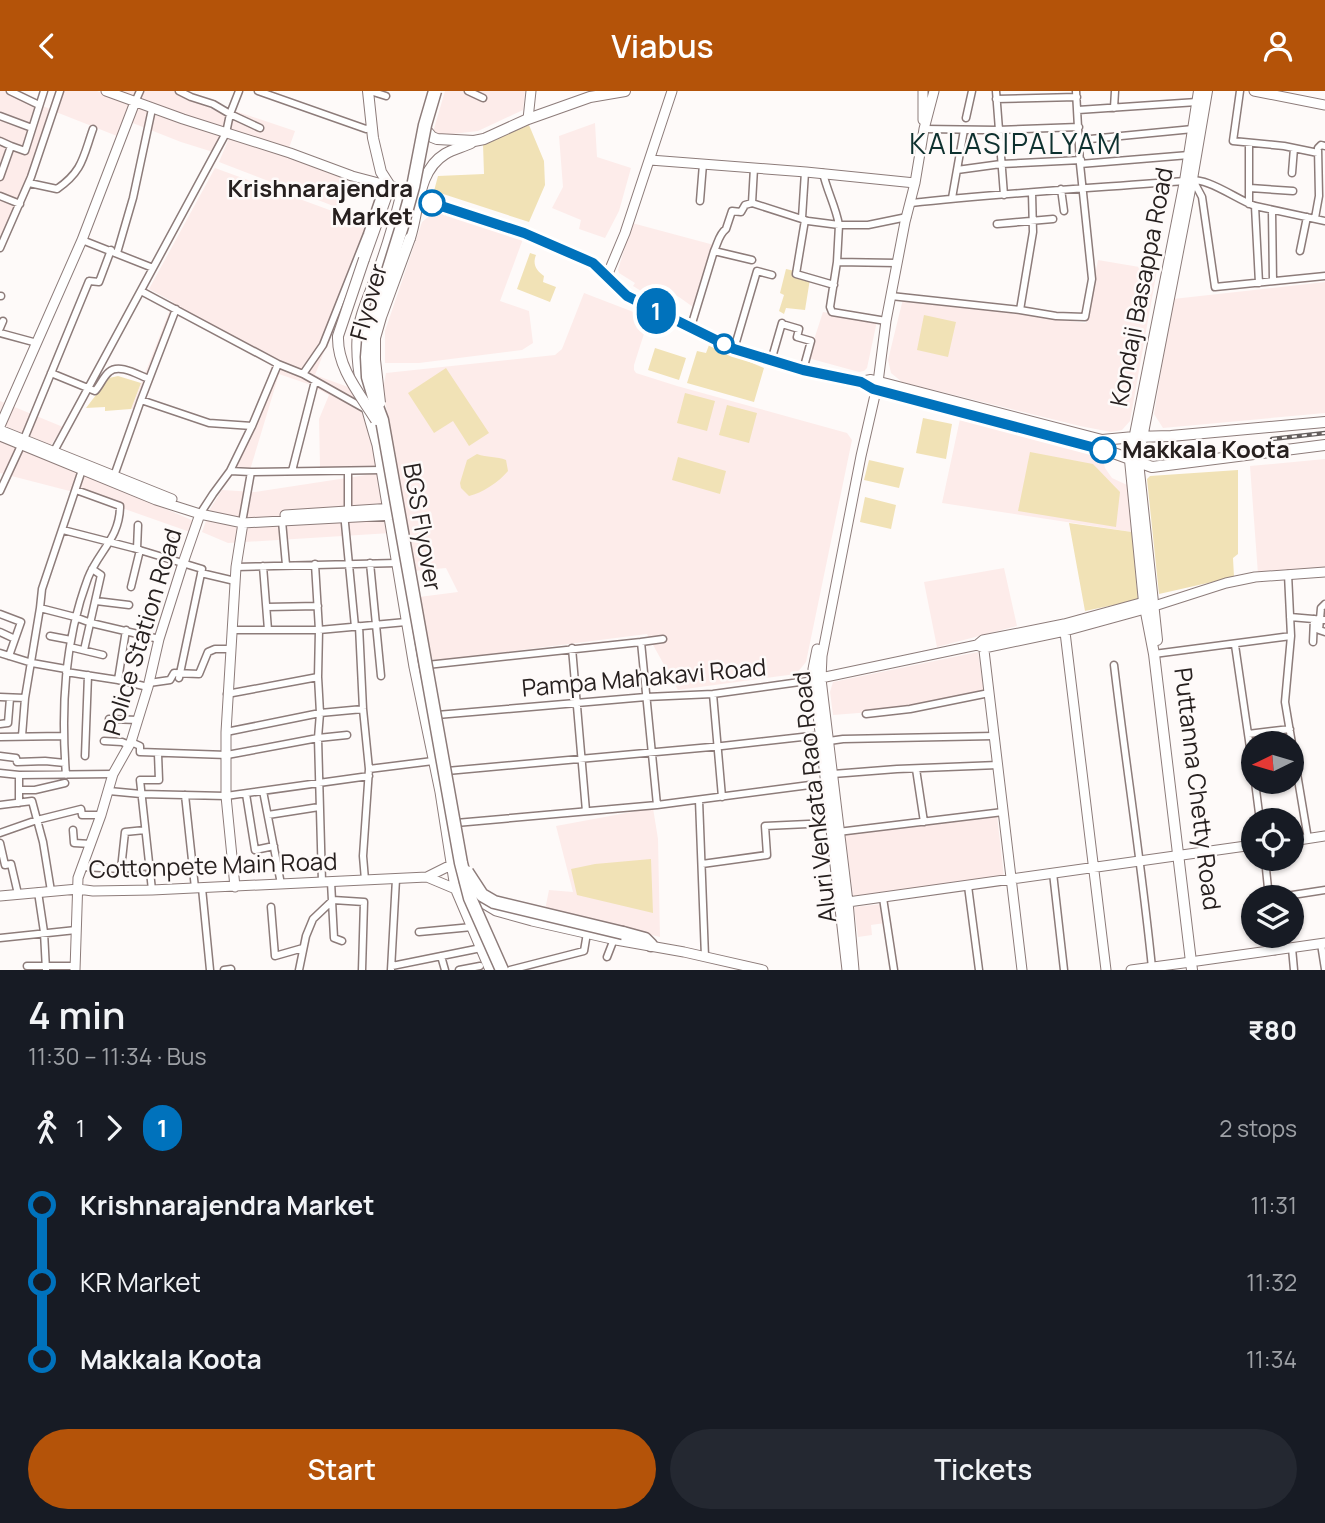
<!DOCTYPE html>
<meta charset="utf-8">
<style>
:root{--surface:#171b24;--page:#242831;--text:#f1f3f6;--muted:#9ea1a6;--accent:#b45309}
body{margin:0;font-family:Manrope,sans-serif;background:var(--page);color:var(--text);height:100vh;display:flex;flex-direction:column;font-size:26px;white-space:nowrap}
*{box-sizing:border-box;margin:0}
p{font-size:23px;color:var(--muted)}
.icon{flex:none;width:38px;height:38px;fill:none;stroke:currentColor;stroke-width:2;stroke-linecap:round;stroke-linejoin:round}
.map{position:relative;height:879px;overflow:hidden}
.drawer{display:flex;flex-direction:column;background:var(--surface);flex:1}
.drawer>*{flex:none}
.badge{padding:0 14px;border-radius:23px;font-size:24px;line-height:46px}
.needle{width:46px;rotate:265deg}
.controls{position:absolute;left:1241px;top:640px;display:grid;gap:14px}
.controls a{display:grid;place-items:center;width:63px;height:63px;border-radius:50%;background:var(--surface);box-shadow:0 2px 5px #0004;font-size:35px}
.map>.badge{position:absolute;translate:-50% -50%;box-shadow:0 0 0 4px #fff}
.legs{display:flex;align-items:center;gap:10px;height:77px;padding:0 28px;font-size:23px}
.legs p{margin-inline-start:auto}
.summary{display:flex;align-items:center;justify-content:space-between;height:119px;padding:0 28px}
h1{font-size:38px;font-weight:600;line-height:52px}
.action{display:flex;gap:14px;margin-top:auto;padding:14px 28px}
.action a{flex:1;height:80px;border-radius:42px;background:var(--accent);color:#fff;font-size:28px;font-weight:600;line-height:80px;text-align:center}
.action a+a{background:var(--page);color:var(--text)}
ul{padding:0 28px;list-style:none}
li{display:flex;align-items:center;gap:24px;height:77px;font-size:26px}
li i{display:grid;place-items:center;width:10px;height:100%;margin:0 9px;background:currentColor}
li i::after{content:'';width:18px;height:18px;margin:-9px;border:5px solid;border-radius:50%;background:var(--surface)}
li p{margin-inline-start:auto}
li:first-child i{background:linear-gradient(#0000 50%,currentColor 0)}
li:last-child i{background:linear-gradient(currentColor 50%,#0000 0)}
header{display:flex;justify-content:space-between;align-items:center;height:91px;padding:0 28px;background:var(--accent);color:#fff;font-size:32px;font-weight:600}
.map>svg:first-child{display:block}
.built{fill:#fdecea}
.green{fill:#f1e2b6}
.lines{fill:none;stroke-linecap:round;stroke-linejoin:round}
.street-casing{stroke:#8d7c7a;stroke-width:9}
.secondary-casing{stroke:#8d7c7a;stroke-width:11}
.primary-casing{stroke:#8d7c7a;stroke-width:12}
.highway-casing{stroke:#8d7c7a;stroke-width:15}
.street{stroke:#fff;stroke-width:6}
.secondary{stroke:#fff;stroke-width:9}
.primary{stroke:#fff;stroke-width:10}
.highway{stroke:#fff;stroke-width:12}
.rail-casing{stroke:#635d5c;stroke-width:4.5}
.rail{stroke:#fefaf9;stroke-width:2;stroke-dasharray:5;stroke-linecap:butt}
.primary-bridge-casing{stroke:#8d7c7a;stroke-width:12;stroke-linecap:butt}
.highway-bridge-casing{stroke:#8d7c7a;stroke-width:15;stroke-linecap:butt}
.primary-bridge{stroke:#fff;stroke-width:10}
.highway-bridge{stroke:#fff;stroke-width:12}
.line-1-casing{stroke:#fff;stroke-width:16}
.line-1{stroke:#0072bc;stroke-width:10}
.stop-1-dot{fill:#fff;stroke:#0072bc;stroke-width:3.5}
.labels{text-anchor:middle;stroke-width:5;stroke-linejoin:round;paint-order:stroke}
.stop-label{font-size:24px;font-weight:bold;fill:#27201f;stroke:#fefaf9;text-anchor:end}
.street-label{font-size:24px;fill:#27201f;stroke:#fefaf9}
.quarter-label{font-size:28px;letter-spacing:2px;fill:#0e312f;stroke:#fefaf9}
</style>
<header><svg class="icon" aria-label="back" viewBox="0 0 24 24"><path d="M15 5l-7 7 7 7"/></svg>Viabus<svg class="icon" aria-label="person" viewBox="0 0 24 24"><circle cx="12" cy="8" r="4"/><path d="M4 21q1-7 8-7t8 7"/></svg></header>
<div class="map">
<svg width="1325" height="879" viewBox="0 0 1325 879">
<rect width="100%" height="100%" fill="#fefaf9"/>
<!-- built -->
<path class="built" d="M0 0H8L52 19 28 90 0 155Z
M63 0H97L156 24 220 44 213 61 181 51 125 29 117 45 56 21Z
M117 0H174L227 25 222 37Z
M445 0H525L523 19 478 40 444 44 433 41Z
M235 20 295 40 289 57 229 39Z
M595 32 597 66 631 77 619 120 605 147 579 138 581 129 552 117 563 96 559 45Z
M229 47 300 68 348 84 336 116 219 71Z
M215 77 373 135 315 284 351 297 362 321 367 326 380 378 320 376 319 328 329 304 311 294 279 283 250 379 229 377 256 321 272 274 178 223 142 319 131 318 173 211 149 198Z
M434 121 523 148 500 210 529 220 533 252 522 259 419 272H385V240L422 131Z
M632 132 714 154 693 216 679 206 652 193 646 203 633 195 635 192 619 182 618 179Z
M1098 169 1157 179 1130 330 1122 339 1111 341 1080 335 902 291 891 282 888 269 903 208 1086 232Z
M1325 191V322L1163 337 1154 323 1173 208Z
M584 202 649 227 634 274V279L636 282 677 295 847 342 852 349 806 571 796 583 678 599 647 543 435 570 429 565 419 506 458 501 446 477 414 480 383 298 386 282 555 264 562 258Z
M823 221 877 230 867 277 864 280 859 281 808 267Z
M0 310 63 336 51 354 0 333Z
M960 328 1102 363 1105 377 1112 387 1127 394 1132 441 942 412Z
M0 347 194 430 190 441 85 404 0 382Z
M1325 368V478L1258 483 1250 375Z
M379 382 391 442 228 452 202 441 210 418 222 399 255 401Z
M1004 477 1017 535 937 556 924 491Z
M978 561 984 601 910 618 833 624 830 601 833 591Z
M653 717 658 748 660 846 545 819 549 799 573 801 556 735Z
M997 724 1004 786 853 805 845 743Z
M882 813 885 832 871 834 872 844 858 846 854 816Z"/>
<!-- green -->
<path class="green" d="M529 34 544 70 545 94 529 131 434 100 438 85 484 83 483 53Z
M530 162 536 164C532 174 537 180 544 185L543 191 556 196 550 211 517 198Z
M786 178 795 180 810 188 805 219 786 217 784 223 779 220 784 204 780 202Z
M924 224 956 231 948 266 917 259Z
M709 254 764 277 754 311 687 292 697 260 706 262Z
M655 257 686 267 679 289 648 279Z
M446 277 489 342 469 355 453 330 434 342 408 302Z
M118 285 141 292 131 318 105 320V316L86 317 109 287Z
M685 302 715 310 707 340 677 332Z
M727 314 757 322 749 352 719 344Z
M923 327 952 333 946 368 916 362Z
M1030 361 1093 373 1120 401 1116 436 1018 420Z
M477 363C487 367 497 365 506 369L508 380C499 391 482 402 469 405L461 397 460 392 467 369Z
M678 366 726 380 720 403 672 389Z
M869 369 904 377 899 397 864 389Z
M1238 379V463L1233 467 1234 486 1159 503 1147 388 1150 385Z
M865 406 896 414 891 438 860 431Z
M1069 432 1132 441 1138 509 1085 520Z
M651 768 653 822 577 804 571 778 595 773Z"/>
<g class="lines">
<!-- street casing -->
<g class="street-casing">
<path id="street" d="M10 0 39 14
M179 0 191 6 213 13 230 23 260 37
M258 0 366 38 370 37
M370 0 386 5
M468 0 483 7
M996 0 1004 104
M1240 0 1233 50 1284 55 1318 62
M996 8 1077 6
M135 11 140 0
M1114 17 1115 0
M1078 19 1197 11
M0 25 32 37
M966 27 972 0
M924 38 998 39 1079 36
M1080 49 1193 38
M0 50 11 55
M1080 73 1189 64
M754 77 752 112 808 130 839 134C836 116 827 100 823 82
M957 79 1001 73 1081 69
M1292 82 1294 57
M0 86 11 55 25 60 44 0
M1193 89 1202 106 1215 196 1325 185
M29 92 57 98C83 80 83 66 93 38
M1250 97 1293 100
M1061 98 1064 120
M0 105 20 113
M952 107 964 39
M700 110 703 73
M911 112C1002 102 1093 97 1185 90 1206 84 1235 108 1255 115L1325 130
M1249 113V52
M1255 115 1259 192
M1272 120 1273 190
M802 127 805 81
M1315 127 1319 105 1318 57 1321 54 1325 55
M805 129 796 183 834 194
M997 133 1053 128
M82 149 153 177
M0 157 31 86 60 0
M714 160 752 169
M1300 160 1307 126
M117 162 133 107 152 18
M837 171 897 172
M141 200 278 273 303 283 367 319
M0 205H1
M891 205 1020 219 1056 225 1085 226 1092 188 1080 73 1076 0
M1020 219 1033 141 1032 102
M886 230 832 221 830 216 837 171 839 134H868L907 126
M782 233 799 238 797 246 811 250 803 279
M0 237 3 230
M689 237 693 229 714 160C718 152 719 143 726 138L732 120 741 121 745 114 752 112
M0 242 37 252
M734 258 757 180 772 184
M771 270 782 232
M278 273 252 335 230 380 251 381 382 379
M51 282 95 300C100 295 103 286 109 281 119 272 138 284 149 288
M303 283 323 254 367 143 384 93
M141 309 176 218
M53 362 226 42 230 23 239 0
M292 380 315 290
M348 380V419
M114 385 141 309 209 332 252 335
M0 400 24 348 89 190 99 191 111 159
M344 422 355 536
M200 423 213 403 230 380
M243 426 251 381
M282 430 286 474
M63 439 133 457 202 478 179 587
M137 458 138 434
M166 467 172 451
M370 472 381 585
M315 473 319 539 318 586 320 622 318 647 322 791
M263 475 268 539
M236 476 397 472
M201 482 235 490
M1288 483 1291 545 1285 611 1308 748
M131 496 140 459
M96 510 129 514
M1325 513 1321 517 1319 539 1325 541
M267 516 318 515
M40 517 75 526 91 532 159 548
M0 523 21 531 9 565
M1290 526 1325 529
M359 535 363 618 369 678 363 765 365 789
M232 539H319L406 531
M0 541 15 548
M50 545 71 549
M641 551 663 548
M1313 551 1314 528
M1235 554 1253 677
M70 556 103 564
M572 557 586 720
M84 559 101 484 92 478
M0 562 32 572 66 578
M1154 563 1291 545
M427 574 641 551 657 714
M1114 574C1126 675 1142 776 1152 877
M66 581 118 589 148 596
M118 589 126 539
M149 592 170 589 174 582 199 583 208 561 215 558H230
M227 603 318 586
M713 603 722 706
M0 606 25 607
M866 623 910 618 989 602
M437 624 646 606 713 603 814 589
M109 628 138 629
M0 633 8 632 10 607
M226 641 320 622 363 618
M1248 643 1290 638
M22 645 25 607 40 517 42 498 82 379
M0 646 63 645
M104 650 122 651 129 654
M829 650 843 648 994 645
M131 651 140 655V661L227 664 318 647 347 644
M0 665 16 667 17 671 45 670 65 672
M85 665 88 584
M369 678 433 670
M916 678 924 731
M447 680 722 655 820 644
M0 682 19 684 113 683
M833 683 897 678 998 674
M19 684V712
M66 684C61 618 64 551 88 487 98 461 120 447 120 415L76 399
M1255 691 1260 730
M19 699H35L65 692
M109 700 141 703 226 705 369 685
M263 700 281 793
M246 703 255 759 274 755
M185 704 195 797
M699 709 705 866
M0 714 32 710 43 751 51 800
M268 724 319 716
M456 732 657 714 825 692
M73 739 74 752 91 753
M838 741 1003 721
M0 742 37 729 81 718 82 724H101
M0 752 5 774 11 773 18 803
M1265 768 1269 807
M702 773 767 764 765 735 830 732
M82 776 121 778 150 775
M121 778 125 741 145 739
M1053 782 1064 879
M331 791 334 847 342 850
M968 795 979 879
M202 797 210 879
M152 799 140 689H159L158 663
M38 801 44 841 46 879
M883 807 894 879
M1273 807 1325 799
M271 816 275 865 303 857
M419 841 472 836
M1274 845 1275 860
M0 847 76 839
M1321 853 1325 878
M1292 857 1294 879
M441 865 445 879
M607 866 614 848
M27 875H75
M392 875 481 857
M224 879 231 878
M299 879 306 845 313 828 333 809 364 811 362 879
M391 879 396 788
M459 879 480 875
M510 879 584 860 587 842"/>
</g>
<!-- secondary casing -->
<g class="secondary-casing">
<path id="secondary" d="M106 0 183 28 290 62 352 85 390 95
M923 0V29
M1254 0 1325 14
M528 28 531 0
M650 69 806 81 915 92
M402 99C395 127 387 155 377 182 369 204 358 225 357 248 355 284 367 320 377 354L414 576 440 701 455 797 490 879
M607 185 625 142 672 0
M0 335 82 149 135 11
M0 339 172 408
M0 345 156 409 200 423 243 432 394 424
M285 424 393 417
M1064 533 1106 879
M983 551 1022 879
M977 554 984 557 1065 540 1145 518 1226 492 1255 486 1325 481
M817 558 813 578 814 589 847 879
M816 588 977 554 983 549 1064 533 1144 511
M1292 750 1325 745
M427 786 451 774
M235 796 226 705V641L236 476 243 432
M0 805 78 798 93 800 152 799 427 786 458 799
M471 805 496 820 532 830 616 849 684 861 763 879
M848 811 1253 754
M1197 870 1325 852
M75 879 78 787 101 724 113 683 131 651 148 596 159 548 183 472 200 423
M854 879 848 811 821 588 822 565 861 365 878 291 886 230 905 131 915 92 924 38 934 0
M1131 879 1191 871"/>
</g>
<!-- primary casing -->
<g class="primary-casing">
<path id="primary" d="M368 0 373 47 381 81 390 95 419 106 436 115 524 142 593 172 627 205 734 258 803 279 861 291 872 298 1108 360 1152 376 1325 354
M427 40 432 46 437 48 474 50 484 48 528 28 590 6 625 0
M410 147C419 120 417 80 445 63 453 58 463 56 471 52
M364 168 390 95
M861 291 871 289 887 293 1102 349 1134 346 1171 345 1325 331
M1157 549 1138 371 1142 347 1192 88 1207 0
M1192 879 1154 563 1144 511 1130 369 1185 90 1199 0"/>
</g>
<!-- highway casing -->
<g class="highway-casing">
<path id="highway" d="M623 842 645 848 651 854"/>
</g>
<!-- street -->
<use href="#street" class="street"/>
<!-- secondary -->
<use href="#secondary" class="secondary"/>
<!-- primary -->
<use href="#primary" class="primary"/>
<!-- highway -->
<use href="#highway" class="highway"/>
<!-- rail casing -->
<g class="rail-casing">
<path id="rail" d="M1272 348 1325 342"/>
</g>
<!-- rail -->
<use href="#rail" class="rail"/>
<!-- primary-bridge casing -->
<g class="primary-bridge-casing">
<path id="primary-bridge" d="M364 168 338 245C337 277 360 303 376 329
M380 312 375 269V247L381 226 410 147"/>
</g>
<!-- highway-bridge casing -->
<g class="highway-bridge-casing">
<path id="highway-bridge" d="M435 0 425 34 413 96 403 132 369 241 367 266 368 286 376 313 382 329 461 772 470 807 502 879
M467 781 482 804 494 811 623 842"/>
</g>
<!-- primary-bridge -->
<use href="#primary-bridge" class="primary-bridge"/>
<!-- highway-bridge -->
<use href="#highway-bridge" class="highway-bridge"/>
</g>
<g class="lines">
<!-- line-1 casing -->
<g class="line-1-casing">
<path id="line-1" d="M432 112 524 142 593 172 627 205 734 258 803 279 861 291 873 298 1103 359"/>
</g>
<!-- line-1 -->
<use href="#line-1" class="line-1"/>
</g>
<!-- markers -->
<g class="stop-1-dot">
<circle cx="432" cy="112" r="12"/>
<circle cx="724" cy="253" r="9"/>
<circle cx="1103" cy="359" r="12"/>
</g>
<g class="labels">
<!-- stop labels -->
<g class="stop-label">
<text x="413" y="106">Krishnarajendra<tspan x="413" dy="28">Market</tspan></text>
<text x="1122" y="367" text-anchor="start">Makkala Koota</text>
</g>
<!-- street labels -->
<g class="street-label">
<text transform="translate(1142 196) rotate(-79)" y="8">Kondaji Basappa Road</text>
<text transform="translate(369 211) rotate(-74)" y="8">Flyover</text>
<text transform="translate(422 436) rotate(80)" y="8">BGS Flyover</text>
<text transform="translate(143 541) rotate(-73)" y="8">Police Station Road</text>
<text transform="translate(644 587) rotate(-5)" y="8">Pampa Mahakavi Road</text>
<text transform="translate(1197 698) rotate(83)" y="8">Puttanna Chetty Road</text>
<text transform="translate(815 706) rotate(-96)" y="8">Aluri Venkata Rao Road</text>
<text transform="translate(213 775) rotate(-2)" y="8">Cottonpete Main Road</text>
</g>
<!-- quarter labels -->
<g class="quarter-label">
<text x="1016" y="63">KALASIPALYAM</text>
</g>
</g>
</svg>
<div class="controls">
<a><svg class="needle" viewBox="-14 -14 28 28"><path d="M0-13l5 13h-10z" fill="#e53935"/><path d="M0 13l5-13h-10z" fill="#9ea1a6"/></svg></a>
<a><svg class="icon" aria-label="locate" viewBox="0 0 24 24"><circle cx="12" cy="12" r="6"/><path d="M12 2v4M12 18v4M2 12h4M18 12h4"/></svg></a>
<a><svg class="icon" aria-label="layers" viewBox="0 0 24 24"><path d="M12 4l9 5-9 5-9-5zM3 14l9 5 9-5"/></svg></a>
</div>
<b class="badge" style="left:656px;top:220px;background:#0072bc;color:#fff">1</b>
</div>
<section class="drawer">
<div class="summary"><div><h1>4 min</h1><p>11:30 – 11:34 · Bus</p></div><b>₹80</b></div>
<div class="legs"><svg class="icon" aria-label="walk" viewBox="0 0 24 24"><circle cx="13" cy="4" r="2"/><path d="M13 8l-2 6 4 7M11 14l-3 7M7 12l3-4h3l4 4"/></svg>1<svg class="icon" aria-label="forward" viewBox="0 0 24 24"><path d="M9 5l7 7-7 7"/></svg><b class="badge" style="background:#0072bc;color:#fff">1</b><p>2 stops</p></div>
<ul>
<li><i style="color:#0072bc"></i><b>Krishnarajendra Market</b><p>11:31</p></li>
<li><i style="color:#0072bc"></i><span>KR Market</span><p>11:32</p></li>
<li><i style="color:#0072bc"></i><b>Makkala Koota</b><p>11:34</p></li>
</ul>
<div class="action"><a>Start</a><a>Tickets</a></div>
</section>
